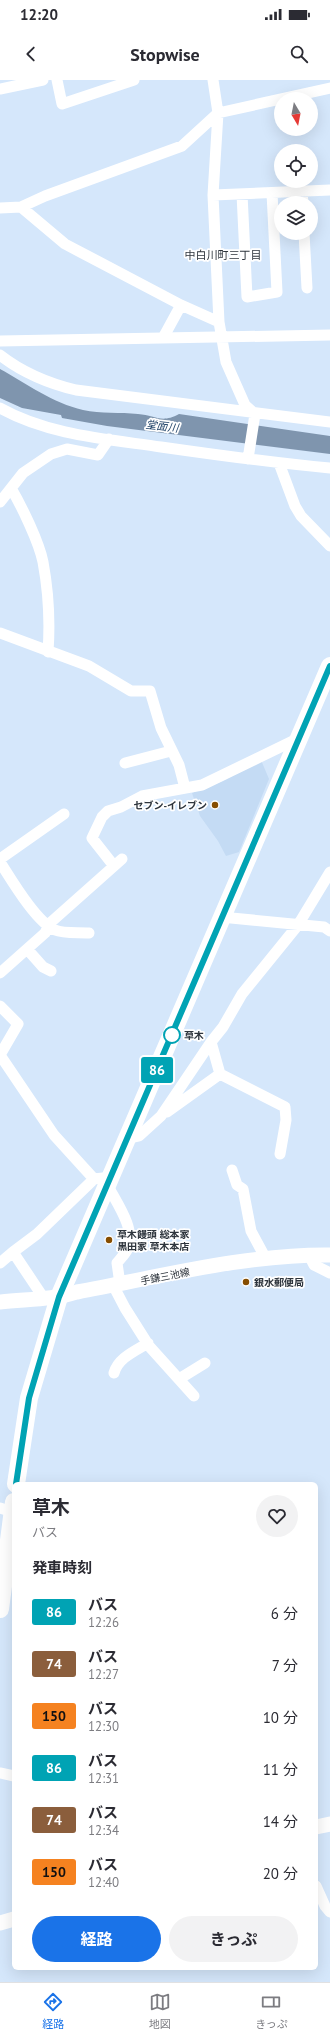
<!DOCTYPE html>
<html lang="ja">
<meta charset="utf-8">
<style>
:root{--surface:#fff;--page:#f2f2f3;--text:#2b2b33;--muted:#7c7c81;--line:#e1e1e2;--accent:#1a73e8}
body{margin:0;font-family:"PT Sans","Noto Sans JP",sans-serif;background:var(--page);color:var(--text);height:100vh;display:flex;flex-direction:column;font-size:15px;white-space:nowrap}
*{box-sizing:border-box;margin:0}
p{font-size:13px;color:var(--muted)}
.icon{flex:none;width:22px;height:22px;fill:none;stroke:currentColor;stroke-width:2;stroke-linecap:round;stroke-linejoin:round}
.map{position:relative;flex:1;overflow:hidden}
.details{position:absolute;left:12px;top:1402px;width:306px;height:488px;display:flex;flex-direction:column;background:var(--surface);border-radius:6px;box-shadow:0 4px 16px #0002}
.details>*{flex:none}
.badge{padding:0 8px;border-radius:3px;font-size:14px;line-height:26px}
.needle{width:26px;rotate:170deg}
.controls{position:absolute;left:274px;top:12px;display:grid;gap:8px}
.controls a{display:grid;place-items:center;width:44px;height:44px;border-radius:50%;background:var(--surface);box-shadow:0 4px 16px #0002;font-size:20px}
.map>.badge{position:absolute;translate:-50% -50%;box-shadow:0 0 0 2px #fff}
h2{padding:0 20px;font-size:15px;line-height:36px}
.round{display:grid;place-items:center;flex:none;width:42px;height:42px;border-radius:21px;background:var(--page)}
.headline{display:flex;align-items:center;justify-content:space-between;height:68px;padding:0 20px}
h1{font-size:19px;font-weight:700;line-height:30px}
.button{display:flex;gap:8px;margin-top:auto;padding:8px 20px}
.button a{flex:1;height:46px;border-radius:24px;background:var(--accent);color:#fff;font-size:16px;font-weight:700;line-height:46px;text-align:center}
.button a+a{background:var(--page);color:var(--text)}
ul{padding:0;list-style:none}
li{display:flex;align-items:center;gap:12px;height:52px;padding:0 20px}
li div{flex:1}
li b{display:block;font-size:15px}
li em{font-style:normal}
li .badge{min-width:44px;font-weight:700;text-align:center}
.status{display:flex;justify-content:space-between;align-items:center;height:28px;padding:0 20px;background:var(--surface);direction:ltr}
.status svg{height:11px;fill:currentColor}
header{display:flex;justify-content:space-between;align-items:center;height:52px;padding:0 20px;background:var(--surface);font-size:18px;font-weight:700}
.tabs{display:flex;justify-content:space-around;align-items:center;height:56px;border-top:1px solid var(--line);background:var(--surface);font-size:11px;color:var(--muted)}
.tabs a{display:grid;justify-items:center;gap:2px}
.tabs .current{color:var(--accent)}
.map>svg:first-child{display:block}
.built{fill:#c4dbf4}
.water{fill:#7f95ae}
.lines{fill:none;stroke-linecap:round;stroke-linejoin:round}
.minor{stroke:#fff;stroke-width:11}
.secondary{stroke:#fff;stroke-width:15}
.trunk{stroke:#fff;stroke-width:18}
.line-casing{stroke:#fff;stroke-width:9}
.line{stroke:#00a3b4;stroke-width:6}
.poi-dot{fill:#864d00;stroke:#fff;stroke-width:1.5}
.stop-dot{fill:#fff;stroke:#00a3b4;stroke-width:2}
.labels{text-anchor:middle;stroke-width:3.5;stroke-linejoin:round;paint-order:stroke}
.poi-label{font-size:10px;font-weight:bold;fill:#2e353d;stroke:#fff;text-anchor:start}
.stop-label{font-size:10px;font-weight:bold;fill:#2e353d;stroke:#fff;text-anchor:start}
.street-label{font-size:10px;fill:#2e353d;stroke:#fff}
.neighbourhood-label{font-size:11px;fill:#2e353d;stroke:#fff}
.water-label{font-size:11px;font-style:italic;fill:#24466b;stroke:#fff}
</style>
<div class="status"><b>12:20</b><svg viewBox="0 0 49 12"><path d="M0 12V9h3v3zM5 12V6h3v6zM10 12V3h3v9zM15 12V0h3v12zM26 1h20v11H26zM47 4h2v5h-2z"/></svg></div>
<header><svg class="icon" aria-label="back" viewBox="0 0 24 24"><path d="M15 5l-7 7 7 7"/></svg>Stopwise<svg class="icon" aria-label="search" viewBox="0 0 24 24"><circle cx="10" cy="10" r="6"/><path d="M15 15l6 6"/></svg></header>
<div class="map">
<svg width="330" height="1902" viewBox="0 0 330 1902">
<rect width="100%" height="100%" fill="#d5e7fb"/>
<!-- built -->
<path class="built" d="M261 680 269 699 239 772 226 776 218 761 200 736 192 713 223 701Z"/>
<!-- water -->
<path class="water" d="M0 289C27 304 53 323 83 330 101 334 120 332 138 334 155 335 161 344 179 334L330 356V374L107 346 62 338 61 335 22 328 0 318Z"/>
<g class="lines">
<!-- minor -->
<path class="minor" d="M57 0 62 24 134 0
M213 0 218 33 213 115 219 242 226 282 245 325 255 334
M0 9 43 0
M302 112 303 123
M242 114 247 217 277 212 272 113
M213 115 330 110
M21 127 65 164 181 225 219 242
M0 128 21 127 45 116 182 66 218 33 330 8
M304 153 307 208
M163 258 181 225
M0 261 330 255
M0 275C23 293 47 303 76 310L330 342
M0 328C48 355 107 359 161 367 217 375 274 383 330 388
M248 379 255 334
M279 383 295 426 301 436 330 466
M11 408C22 427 39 462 43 482 48 509 50 544 48 572
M0 422 23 393 51 374 67 369 98 375 109 359
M0 553 89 586 131 611H150L161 648 179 685 185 708
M125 683 171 671
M0 779 64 734
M0 782C11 799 36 842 55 850 64 854 79 852 89 853
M114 786 92 758 102 737 108 731 121 727 142 716 202 705 299 658
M221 837 324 847 330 851
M27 869 43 887 51 891
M0 893 45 853 50 843 122 779
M0 926 18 944 0 975
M211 962 220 994 285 1027 286 1040 280 1074
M0 975 54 1055 94 1099
M167 1032 220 994
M126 1059 139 1056 161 1036 211 962 223 947 242 914 298 845 330 792
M232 1090 237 1105 243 1109 251 1151 265 1177
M108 1106C116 1122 136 1149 128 1168 126 1173 121 1178 117 1183L120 1204
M309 1175 314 1185 330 1193
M0 1183 13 1172
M113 1205 125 1228 149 1266 194 1316
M43 1217 13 1172 37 1154 94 1099 112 1097
M114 1293C118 1278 135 1271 148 1263
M179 1299 205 1283
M0 1428 13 1432
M0 1693 14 1696
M316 1806 325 1826 330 1832"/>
<!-- secondary -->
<path class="secondary" d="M0 1222C26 1219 53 1220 77 1212 159 1197 246 1174 330 1175
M316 1747 330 1744
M0 1843 14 1839"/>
<!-- trunk -->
<path class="trunk" d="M16 1404 29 1318 59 1217 330 586
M0 1529 14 1422"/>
</g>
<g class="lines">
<!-- line casing -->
<g class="line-casing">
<path id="line" d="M16 1404 29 1318 59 1217 330 586"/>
</g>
<!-- line -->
<use href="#line" class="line"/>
</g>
<!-- markers -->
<g class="poi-dot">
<circle cx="215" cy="725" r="4"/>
<circle cx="109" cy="1160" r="4"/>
<circle cx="246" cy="1202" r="4"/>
</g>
<circle class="stop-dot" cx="172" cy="955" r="8"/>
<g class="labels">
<!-- poi labels -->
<g class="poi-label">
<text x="207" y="729" text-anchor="end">セブン-イレブン</text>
<text x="117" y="1158">草木饅頭 総本家<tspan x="117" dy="12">黒田家 草木本店</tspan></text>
<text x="254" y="1206">銀水郵便局</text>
</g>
<!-- stop labels -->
<g class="stop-label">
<text x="184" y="959">草木</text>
</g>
<!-- street labels -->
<g class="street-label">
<text transform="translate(165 1196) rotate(-11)" y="4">手鎌三池線</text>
</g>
<!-- neighbourhood labels -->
<g class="neighbourhood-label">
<text x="223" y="179">中白川町三丁目</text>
</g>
<!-- water labels -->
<g class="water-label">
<text transform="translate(162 346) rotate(7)" y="4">堂面川</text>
</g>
</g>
</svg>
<div class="controls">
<a><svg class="needle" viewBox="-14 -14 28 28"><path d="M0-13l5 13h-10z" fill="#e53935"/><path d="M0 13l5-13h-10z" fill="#7c7c81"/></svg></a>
<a><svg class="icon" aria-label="locate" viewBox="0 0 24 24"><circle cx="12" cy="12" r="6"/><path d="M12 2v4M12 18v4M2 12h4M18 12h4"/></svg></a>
<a><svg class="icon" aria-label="layers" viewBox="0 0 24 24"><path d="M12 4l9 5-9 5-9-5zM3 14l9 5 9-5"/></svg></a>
</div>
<b class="badge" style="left:157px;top:990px;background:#00a3b4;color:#fff">86</b>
<section class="details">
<div class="headline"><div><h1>草木</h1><p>バス</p></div><a class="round"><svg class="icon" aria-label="heart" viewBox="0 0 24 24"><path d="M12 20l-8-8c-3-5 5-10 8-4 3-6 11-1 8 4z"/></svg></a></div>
<h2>発車時刻</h2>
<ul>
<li><span class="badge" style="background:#00a3b4;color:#fff">86</span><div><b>バス</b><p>12:26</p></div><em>6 分</em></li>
<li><span class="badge" style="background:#8b5e3c;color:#fff">74</span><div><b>バス</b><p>12:27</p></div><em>7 分</em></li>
<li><span class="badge" style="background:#f58220;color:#111">150</span><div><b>バス</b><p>12:30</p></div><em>10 分</em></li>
<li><span class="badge" style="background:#00a3b4;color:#fff">86</span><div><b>バス</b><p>12:31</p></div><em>11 分</em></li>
<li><span class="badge" style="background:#8b5e3c;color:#fff">74</span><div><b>バス</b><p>12:34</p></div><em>14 分</em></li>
<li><span class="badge" style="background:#f58220;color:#111">150</span><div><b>バス</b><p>12:40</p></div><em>20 分</em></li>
</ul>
<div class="button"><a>経路</a><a>きっぷ</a></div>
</section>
</div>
<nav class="tabs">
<a class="current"><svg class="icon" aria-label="directions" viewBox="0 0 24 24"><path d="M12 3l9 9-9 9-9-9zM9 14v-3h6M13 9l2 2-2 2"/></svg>経路</a>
<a><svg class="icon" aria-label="map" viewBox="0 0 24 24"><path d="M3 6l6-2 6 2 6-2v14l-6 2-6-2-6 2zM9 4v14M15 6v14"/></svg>地図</a>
<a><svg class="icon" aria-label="tickets" viewBox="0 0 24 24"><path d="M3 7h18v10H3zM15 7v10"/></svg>きっぷ</a>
</nav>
